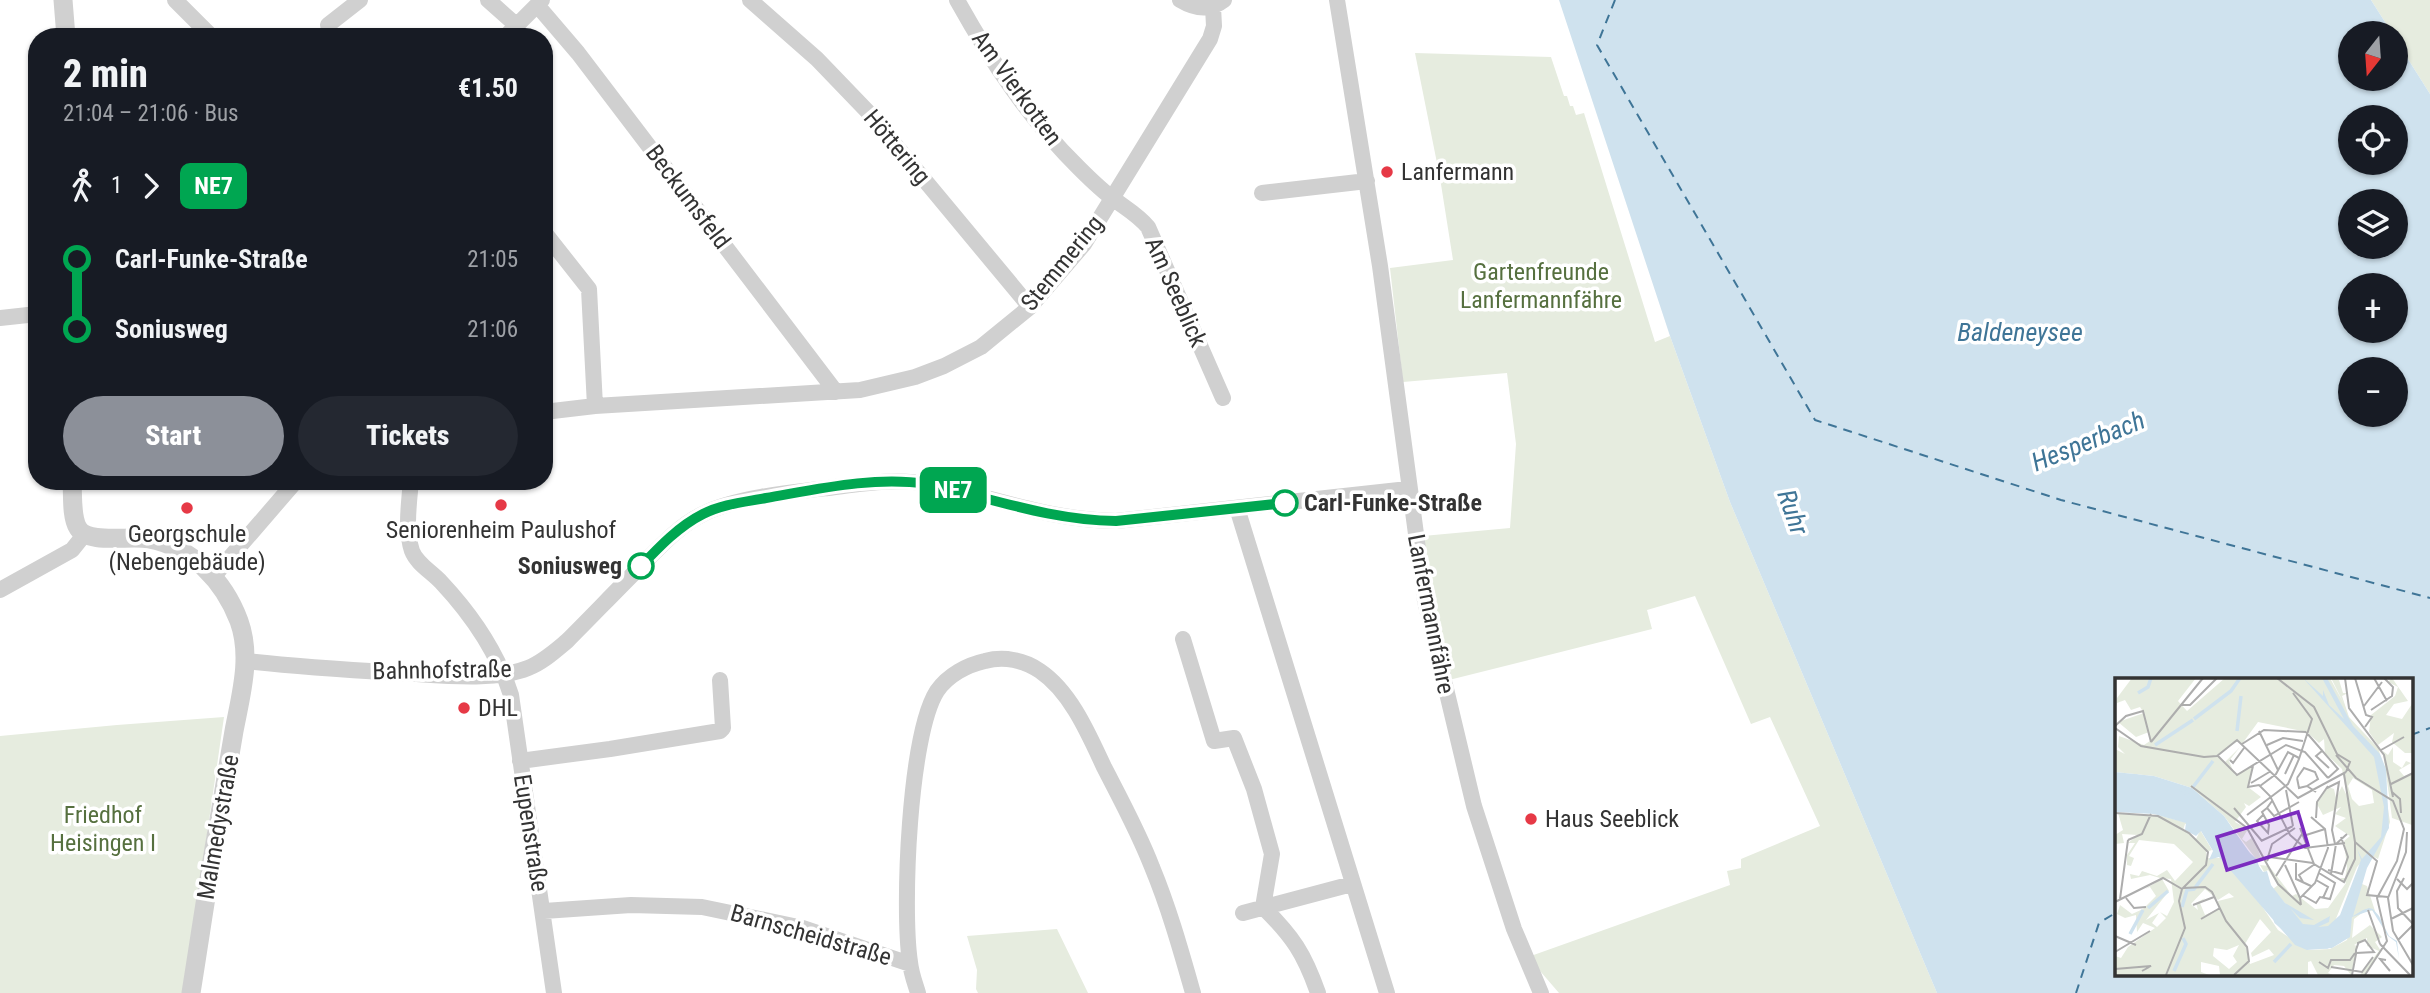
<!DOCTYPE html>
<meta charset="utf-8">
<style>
:root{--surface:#171b24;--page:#242831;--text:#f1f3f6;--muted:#9ea1a6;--accent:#8c9099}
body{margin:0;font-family:"Roboto Condensed",sans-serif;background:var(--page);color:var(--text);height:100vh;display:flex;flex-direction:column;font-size:26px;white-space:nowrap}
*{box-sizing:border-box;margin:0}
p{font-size:23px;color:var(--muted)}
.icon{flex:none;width:38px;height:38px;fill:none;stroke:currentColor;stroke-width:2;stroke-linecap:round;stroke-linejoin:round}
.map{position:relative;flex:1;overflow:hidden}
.drawer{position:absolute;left:28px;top:28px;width:525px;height:462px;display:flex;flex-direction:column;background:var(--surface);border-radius:28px;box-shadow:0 2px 5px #0004}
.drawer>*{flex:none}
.badge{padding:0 14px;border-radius:10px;font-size:24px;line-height:46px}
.needle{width:46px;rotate:197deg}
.controls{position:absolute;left:2338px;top:21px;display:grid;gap:14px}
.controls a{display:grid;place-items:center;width:70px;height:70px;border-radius:50%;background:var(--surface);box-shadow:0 2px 5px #0004;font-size:35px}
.map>.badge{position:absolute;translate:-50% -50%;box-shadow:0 0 0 4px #fff}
.legs{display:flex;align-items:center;gap:10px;height:77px;padding:0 35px;font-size:23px}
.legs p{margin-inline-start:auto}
.headline{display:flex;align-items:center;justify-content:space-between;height:119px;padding:0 35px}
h1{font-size:38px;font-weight:800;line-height:52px}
.cta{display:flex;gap:14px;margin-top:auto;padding:14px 35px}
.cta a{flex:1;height:80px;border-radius:42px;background:var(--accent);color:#fff;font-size:28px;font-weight:800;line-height:80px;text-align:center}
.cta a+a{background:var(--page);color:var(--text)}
ul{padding:0 35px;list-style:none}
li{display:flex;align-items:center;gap:24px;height:70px;font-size:26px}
li i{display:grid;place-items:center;width:10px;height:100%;margin:0 9px;background:currentColor}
li i::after{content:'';width:18px;height:18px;margin:-9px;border:5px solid;border-radius:50%;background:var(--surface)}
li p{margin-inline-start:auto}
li:first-child i{background:linear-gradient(#0000 50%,currentColor 0)}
li:last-child i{background:linear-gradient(currentColor 50%,#0000 0)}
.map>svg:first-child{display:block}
.green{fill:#e6ecdf}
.water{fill:#cfe2ee;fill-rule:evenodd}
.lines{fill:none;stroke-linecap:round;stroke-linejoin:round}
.ferry{stroke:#3f7597;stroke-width:2;stroke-dasharray:9 7;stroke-linecap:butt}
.minor{stroke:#d0d0d0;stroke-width:16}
.tertiary{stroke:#d0d0d0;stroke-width:19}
.line-1-casing{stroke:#fff;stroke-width:16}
.line-1{stroke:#00a651;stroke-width:10}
.poi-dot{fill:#e63946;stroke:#fff;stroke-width:2.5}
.stop-1-dot{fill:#fff;stroke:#00a651;stroke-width:3.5}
.labels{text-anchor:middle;stroke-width:7;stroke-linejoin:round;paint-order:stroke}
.street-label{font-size:24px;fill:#333;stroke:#fff}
.poi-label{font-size:24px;fill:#333;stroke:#fff;text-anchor:start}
.park-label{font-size:24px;fill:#56703f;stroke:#fff}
.stop-label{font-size:24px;font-weight:bold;fill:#333;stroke:#fff;text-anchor:start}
.water-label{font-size:26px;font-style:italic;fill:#3f7597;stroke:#fff}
.inset-river{fill:none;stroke:#cfe2ee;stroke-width:3.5}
.inset-road{fill:none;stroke:#adadad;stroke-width:2}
.view{fill:#7b2cbf;fill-opacity:0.15;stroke:#7b2cbf;stroke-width:3.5}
.inset-edge{fill:none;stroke:#333;stroke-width:3.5}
</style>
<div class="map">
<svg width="2430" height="993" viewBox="0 0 2430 993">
<rect width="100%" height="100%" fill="#fff"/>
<!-- green -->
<path class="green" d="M2371 0H2430V94L2396 40V33H2392Z
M1415 53 1551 57 1564 96H1567L1570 106H1573L1576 115 1584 113 1655 342 1670 336 1730 502 1937 993H1559L1528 957 1730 885 1727 871 1741 868V859L1820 826 1770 717 1751 724 1695 596 1647 610 1652 629 1449 680 1423 536 1510 528 1516 444 1507 373 1403 382 1390 268 1453 260 1440 178Z
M224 717 184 993H0V736L117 725Z
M1057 929 1088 993H978L976 989 977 970 967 936Z"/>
<!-- water -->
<path class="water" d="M1559 0H2371L2392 33H2350V79H2396V40L2430 94V993H1937L1730 502 1670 336ZM2350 117H2396V163H2350ZM2350 201H2396V247H2350ZM2350 285H2396V331H2350ZM2350 369H2396V415H2350ZM2117 680H2411V974H2117Z"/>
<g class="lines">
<!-- ferry -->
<path class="ferry" d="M1615 0 1597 45 1815 420 2061 500 2430 598
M2411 735 2430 728
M2076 993 2099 923 2117 912"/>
<!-- minor -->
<path class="minor" d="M175 0 212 37
M488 0 516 25
M750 0 817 59 868 112 1030 307
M957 0C991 61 1029 119 1079 168 1090 179 1102 191 1115 200 1127 209 1138 215 1148 227L1223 398
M1180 0C1195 9 1210 11 1224 0
M1337 0 1380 266 1425 601 1474 806 1514 929 1541 993
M537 5 578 53 836 392
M328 25 360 0
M505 37 542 0
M1262 193 1367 181
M544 232 589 289 595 406
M0 318 37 314
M544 412 595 406 860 390 915 377 944 366 981 347 1030 307 1084 244 1210 39 1214 26 1213 7
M411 481C409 503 405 530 412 551 417 564 432 572 441 582 471 614 498 654 511 695L554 993
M1237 508 1387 993
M214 576 296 481
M0 590 72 550 84 535
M1183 639 1214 741 1234 738 1254 789 1272 854 1263 907C1293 937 1304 953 1318 993
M246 661C297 667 349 670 400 673 438 675 493 682 528 668 543 662 555 651 567 641 591 617 614 593 638 569 658 549 678 526 703 514 734 498 792 492 828 488 861 484 895 478 928 484 993 497 1048 520 1116 521L1408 489
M520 761 610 749 720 731 723 728 720 680
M544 911 631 905 702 907 803 928 910 964
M1243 913 1352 884
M918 993C915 983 911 973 910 962 902 909 909 735 937 691 948 675 967 665 985 661 1004 656 1024 660 1040 671 1071 692 1089 735 1104 767 1121 800 1139 833 1152 867 1169 908 1181 951 1193 993"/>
<!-- tertiary -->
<path class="tertiary" d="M63 0 66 37
M72 481C73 494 71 517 78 528 88 545 131 535 149 539 192 547 224 581 239 621 252 657 241 694 234 731 229 762 223 794 218 825 208 881 200 937 191 993"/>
</g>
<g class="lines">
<!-- line-1 casing -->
<g class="line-1-casing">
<path id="line-1" d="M641 566C659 547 679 526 703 514 722 504 745 502 766 498 818 489 874 476 927 484 991 498 1049 520 1116 521L1285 503"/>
</g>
<!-- line-1 -->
<use href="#line-1" class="line-1"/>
</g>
<!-- markers -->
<g class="poi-dot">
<circle cx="1387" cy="172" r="7"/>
<circle cx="501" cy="505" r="7"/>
<circle cx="187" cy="508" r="7"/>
<circle cx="464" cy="708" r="7"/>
<circle cx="1531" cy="819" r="7"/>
</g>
<g class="stop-1-dot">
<circle cx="1285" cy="503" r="12"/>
<circle cx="641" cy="566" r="12"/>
</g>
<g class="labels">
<!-- street labels -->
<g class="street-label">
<text transform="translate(1017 88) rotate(54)" y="8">Am Vierkotten</text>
<text transform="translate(897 147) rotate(50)" y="8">Höttering</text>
<text transform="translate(688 197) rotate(53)" y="8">Beckumsfeld</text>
<text transform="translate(1062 263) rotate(-51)" y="8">Stemmering</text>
<text transform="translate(1176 292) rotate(66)" y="8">Am Seeblick</text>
<text transform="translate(1431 614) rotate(79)" y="8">Lanfermannfähre</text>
<text transform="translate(442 670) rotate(-1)" y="8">Bahnhofstraße</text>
<text transform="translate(218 827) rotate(-80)" y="8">Malmedystraße</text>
<text transform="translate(531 833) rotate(81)" y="8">Eupenstraße</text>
<text transform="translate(811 935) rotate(16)" y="8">Barnscheidstraße</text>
</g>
<!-- poi labels -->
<g class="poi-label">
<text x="1401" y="180">Lanfermann</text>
<text x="501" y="538" text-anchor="middle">Seniorenheim Paulushof</text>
<text x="187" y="542" text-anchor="middle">Georgschule<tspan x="187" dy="28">(Nebengebäude)</tspan></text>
<text x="478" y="716">DHL</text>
<text x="1545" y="827">Haus Seeblick</text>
</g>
<!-- park labels -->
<g class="park-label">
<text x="1541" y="280">Gartenfreunde<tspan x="1541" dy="28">Lanfermannfähre</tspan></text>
<text x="103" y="823">Friedhof<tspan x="103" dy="28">Heisingen I</tspan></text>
</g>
<!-- stop labels -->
<g class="stop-label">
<text x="1304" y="511">Carl-Funke-Straße</text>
<text x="622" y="574" text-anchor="end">Soniusweg</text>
</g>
<!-- water labels -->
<g class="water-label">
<text x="2020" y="341">Baldeneysee</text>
<text transform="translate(2088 441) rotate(-22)" y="9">Hesperbach</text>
<text transform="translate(1793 512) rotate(71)" y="9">Ruhr</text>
</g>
</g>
<!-- overview -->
<g transform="translate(2115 678)">
<rect width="298" height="298" fill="#fff"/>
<path d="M17 0H81L63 23 72 33 110 0H215L229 26 216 0 224 2 228 15H233L227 18 234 39 264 71 275 144 263 181 254 176 242 189 218 248 195 255 158 211 163 207 153 192 149 194 145 187 154 188 177 218 181 216 200 231 213 230 231 205 225 200H230L232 190 229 163 235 158 220 148 231 140 220 136 226 129 208 137 202 126 213 109 219 111 221 120 227 108 232 118 227 91 210 75 209 61 204 65 192 54 143 44 127 66 123 63 102 77 110 84 125 69 114 83 120 97 138 88 133 109 146 119 134 128 129 125 131 129 120 144 133 151 127 161 131 164 138 159 146 180 141 181 109 138 77 110 39 98 0 94V71L10 76 3 69 4 58 29 67 35 63 34 54 21 59 3 44 29 35 25 29 16 32 10 22 2 25 0 33 2 20ZM238 100 257 112 259 125 244 128 237 121 233 108ZM277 0 293 23 279 26 271 37 287 41 297 26V75H290L277 64 279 55 263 67 254 54 256 37 280 18 283 9 273 4ZM278 69V84L287 90 291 83 296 85 284 92 289 98 297 96V147L277 140 268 73 273 77ZM3 135 43 137 77 146H70L68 152 81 161 85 153 80 149 84 150 97 172 91 174 92 180H106L132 206 163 252 193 272 215 271 232 262 240 223 247 206 252 208 260 233 251 232 239 241 237 260 255 247 267 259 260 264 266 273 250 297H245L264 273 252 268V260L239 267 242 268 236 297 229 288 219 287 213 295 218 297H203L196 283 193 284V297H105L104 288 86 284V294L94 297H0V278L6 280 13 269 40 250 28 245 22 254 21 237 10 240 2 236 5 227 17 236 28 231 41 218 35 209 30 211 47 201 54 213 31 242 44 235 37 245 42 249 51 240 45 234 52 238 59 224 56 201 45 200 35 197 16 201 15 196 24 198 27 193 42 198 52 192 60 203 78 184 59 166 24 162 14 178 19 180 16 188 12 187V177L20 165H13L23 157 7 156 9 165 0 166V157L8 152ZM90 211 103 222 114 215 119 219 103 223V231L90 237 85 225 90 220 81 225 83 232 76 226ZM145 241 156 254 136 275 137 279 154 271 159 277 135 286 130 266ZM124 267 118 278 122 284 114 291 98 278 99 270 112 272Z" fill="#e6ecdf" fill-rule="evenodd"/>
<path d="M188 0 208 18V12L214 27 229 41 207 0H212L238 48 265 76 271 91 274 150 252 190 238 238 248 232 254 230 258 231 264 238 274 258 282 263 284 281 281 264 273 258 257 232 237 239 235 259 217 270 192 272 180 267 104 179 94 182 98 173 86 153 81 158 70 152 71 145 39 136 0 134V94L39 98 77 110 109 138 148 194 152 193 156 207 170 225 199 242 185 240 175 230 188 246 199 247 215 238 214 244 203 249 213 248 225 237 246 182 242 171 247 181 266 159 269 129 259 79Z" fill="#cfe2ee"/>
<path class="inset-river" d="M23 15 33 9 36 0M79 41 116 13 125 0M122 53 126 18M40 67 78 42M0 98H21L65 110 114 154 100 171M78 109 98 83M99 172H129L140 182 161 244 190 269H212L224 263 231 232 239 228M67 229 72 212 79 211 98 186M33 230 53 213M15 256 28 232M159 284 176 266M59 293 71 266 68 260"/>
<path class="inset-road" d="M162 0 199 29 222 76 235 84 231 94M230 0 234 30 269 77 278 119M240 0 251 37 257 39 250 49M259 0 272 23M66 27H75L102 0M249 28 267 4M256 32 277 18 278 9 269 0M0 48 11 38 28 33 36 64M0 50 26 68 89 79 102 78 122 62 183 120 231 94M144 53 163 92M191 54 223 91 213 100M36 64 88 0M127 66 149 52 191 54M152 67 168 60 188 63M208 72 201 78 214 90M266 72 289 59M221 77 241 100 278 123 289 151 282 183 262 220 272 263 250 297M103 78 122 97 171 67 190 74 213 100M115 82 118 85 129 70M138 88 133 109 144 107 155 118 175 157M170 96 179 77M229 96 240 164 262 183 252 217 273 219M182 100 189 90 200 94 203 101 192 108M182 100 184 110 192 108 201 114M136 105 156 93M276 106 298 95M76 108 132 150 163 206 186 227M145 108 161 96 173 74 184 80M212 110 224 104 217 152 220 166M171 112 178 148M277 114 285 121 286 135M157 123 152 130 159 138 184 124M119 130 147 163M0 135 43 138 74 155 93 174 91 187 67 211 64 223 70 250 51 297M132 137 173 106 184 81 197 41 178 15M148 137 142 143 153 155 154 147 147 134 152 130M201 140 202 124 213 108M185 150 199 186 229 204 240 181V164M292 154 291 174 273 220 278 253 298 287M175 157 190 170 230 165M188 158 210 151M13 162 27 156 36 136M146 163 178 148M153 179 157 166 180 150M152 183 154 179 198 185M181 185V201L196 208M170 187 185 220M213 192 227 196 233 179 226 159M216 196 221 166 232 156M161 198 187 156M289 200 282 213 283 230 298 246M282 201 292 211 298 205M201 202 213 209 208 220M188 204 184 197 200 186M68 210 90 209 97 214 111 243 132 269 134 283 119 297M187 217 201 225 205 219 215 221 220 205 204 195M11 220 19 230 31 229M5 221 13 162M0 224 48 200 67 211M78 227 99 219M186 227 185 220 200 205 213 170 210 151 196 139M253 232 265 266M86 241 105 230M276 241 298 230M0 258 21 267M283 262 298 247M265 266 295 297M0 274 35 253M271 282 265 281 275 293M204 284 213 290 216 282H235L240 275M216 289 247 294 258 279M0 291 36 288 27 293M237 297 241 276V272L243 266V265L250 262 259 274 241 275"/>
<path class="view" d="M183 134 193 167 112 192 102 159Z"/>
<rect width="298" height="298" class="inset-edge"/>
</g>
</svg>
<div class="controls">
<a><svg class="needle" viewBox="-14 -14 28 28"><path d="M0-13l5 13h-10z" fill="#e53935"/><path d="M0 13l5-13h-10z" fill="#9ea1a6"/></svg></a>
<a><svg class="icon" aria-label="locate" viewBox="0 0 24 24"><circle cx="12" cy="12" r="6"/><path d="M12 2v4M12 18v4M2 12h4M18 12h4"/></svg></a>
<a><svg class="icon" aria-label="layers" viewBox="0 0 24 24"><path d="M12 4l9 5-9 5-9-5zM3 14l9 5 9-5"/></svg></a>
<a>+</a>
<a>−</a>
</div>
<b class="badge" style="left:953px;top:490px;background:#00a651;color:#fff">NE7</b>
<section class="drawer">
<div class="headline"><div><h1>2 min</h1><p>21:04 – 21:06 · Bus</p></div><b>€1.50</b></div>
<div class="legs"><svg class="icon" aria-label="walk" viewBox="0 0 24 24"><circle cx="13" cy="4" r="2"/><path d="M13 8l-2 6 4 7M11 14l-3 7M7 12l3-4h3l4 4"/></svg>1<svg class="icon" aria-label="forward" viewBox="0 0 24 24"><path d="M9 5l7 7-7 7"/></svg><b class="badge" style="background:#00a651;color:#fff">NE7</b></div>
<ul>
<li><i style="color:#00a651"></i><b>Carl-Funke-Straße</b><p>21:05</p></li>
<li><i style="color:#00a651"></i><b>Soniusweg</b><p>21:06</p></li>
</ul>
<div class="cta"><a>Start</a><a>Tickets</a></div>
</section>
</div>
